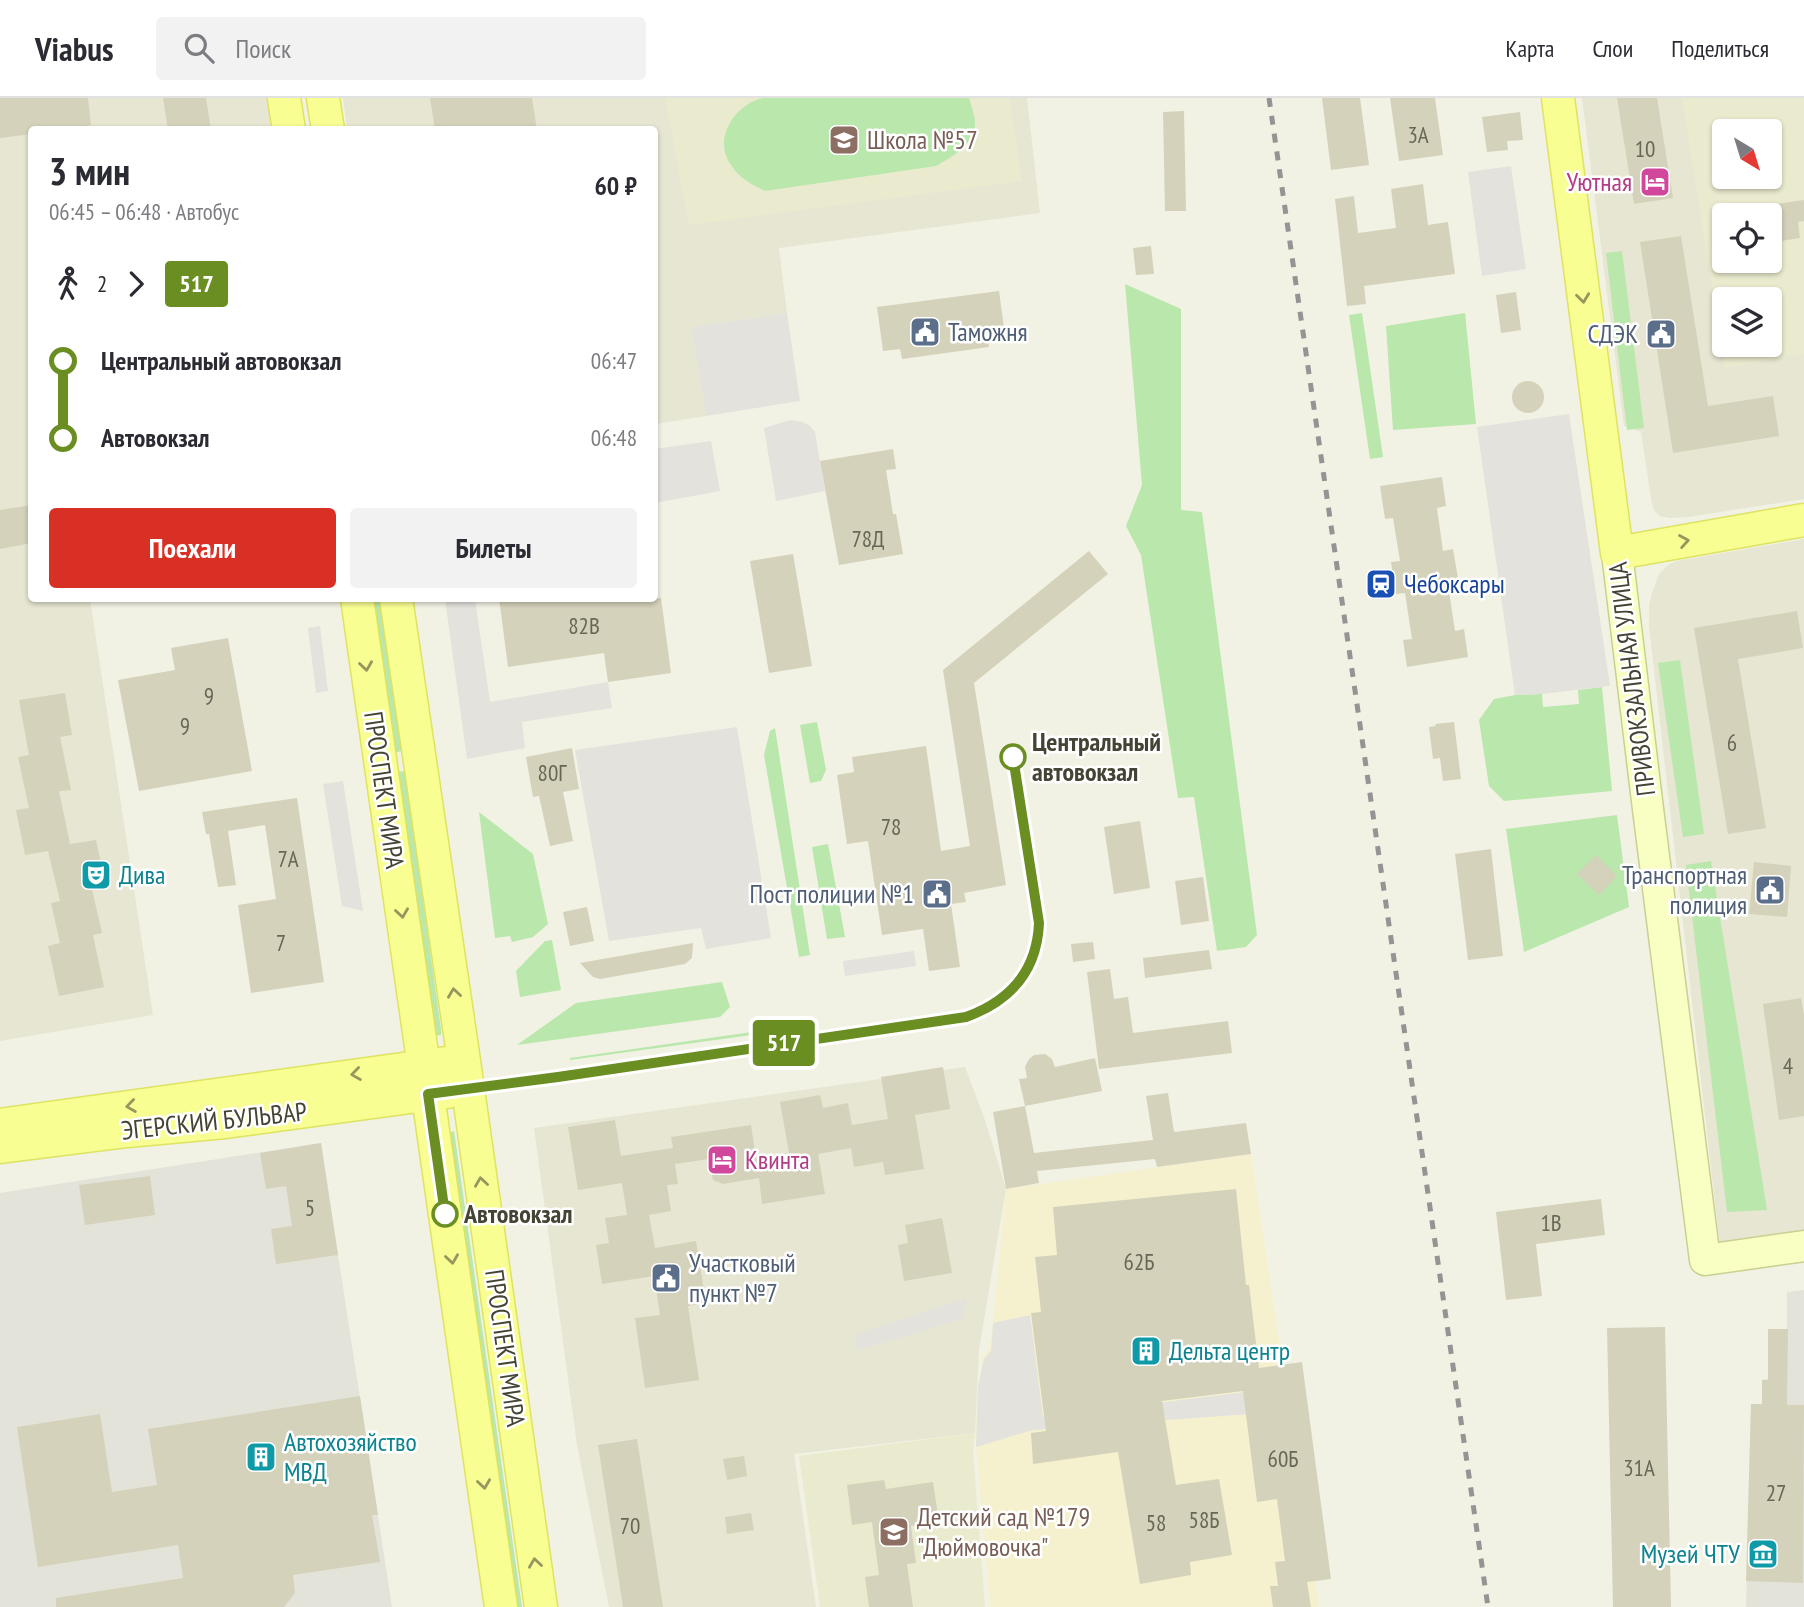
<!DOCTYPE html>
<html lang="ru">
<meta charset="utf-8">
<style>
:root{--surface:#fff;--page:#f2f2f3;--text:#2b2b33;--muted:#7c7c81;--line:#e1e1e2;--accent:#d93025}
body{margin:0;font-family:"PT Sans Narrow",sans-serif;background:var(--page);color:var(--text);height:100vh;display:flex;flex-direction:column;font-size:26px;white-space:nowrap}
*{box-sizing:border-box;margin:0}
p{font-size:23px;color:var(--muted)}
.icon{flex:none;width:38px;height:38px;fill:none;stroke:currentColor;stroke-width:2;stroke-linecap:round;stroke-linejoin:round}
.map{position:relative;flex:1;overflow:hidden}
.details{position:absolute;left:28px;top:28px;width:630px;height:476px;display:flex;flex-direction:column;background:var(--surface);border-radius:7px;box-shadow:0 2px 5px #0004}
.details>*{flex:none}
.badge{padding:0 14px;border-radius:5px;font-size:24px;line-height:46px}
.needle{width:46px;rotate:142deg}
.controls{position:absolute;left:1712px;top:21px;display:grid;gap:14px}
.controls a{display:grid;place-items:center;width:70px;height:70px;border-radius:7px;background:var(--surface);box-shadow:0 2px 5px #0004;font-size:35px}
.map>.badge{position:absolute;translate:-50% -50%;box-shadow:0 0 0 4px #fff}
.legs{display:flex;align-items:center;gap:10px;height:77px;padding:0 21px;font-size:23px}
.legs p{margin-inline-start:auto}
.summary{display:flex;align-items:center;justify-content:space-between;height:119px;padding:0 21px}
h1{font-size:38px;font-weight:600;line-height:52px}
.button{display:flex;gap:14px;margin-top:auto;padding:14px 21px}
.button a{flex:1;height:80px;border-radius:7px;background:var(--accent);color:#fff;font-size:28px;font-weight:600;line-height:80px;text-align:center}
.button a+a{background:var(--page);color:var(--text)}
ul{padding:0 21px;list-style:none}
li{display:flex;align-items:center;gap:24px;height:77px;font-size:26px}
li i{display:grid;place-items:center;width:10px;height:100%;margin:0 9px;background:currentColor}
li i::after{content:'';width:18px;height:18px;margin:-9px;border:5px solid;border-radius:50%;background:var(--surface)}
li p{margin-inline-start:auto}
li:first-child i{background:linear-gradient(#0000 50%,currentColor 0)}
li:last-child i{background:linear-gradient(currentColor 50%,#0000 0)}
header{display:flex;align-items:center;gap:42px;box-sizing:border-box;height:98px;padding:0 35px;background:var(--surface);border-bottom:2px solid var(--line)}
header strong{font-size:33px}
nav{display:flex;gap:38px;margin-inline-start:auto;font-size:24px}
.search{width:490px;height:63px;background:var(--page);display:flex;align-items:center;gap:18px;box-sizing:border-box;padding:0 24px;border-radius:7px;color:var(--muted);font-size:26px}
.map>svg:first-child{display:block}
.residential{fill:#e6e6d2;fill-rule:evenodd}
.commercial{fill:#f5f1cf}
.industrial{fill:#e4e3d9}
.education{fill:#eaebce;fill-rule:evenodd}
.green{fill:#b9e7ac}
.parking{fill:#e3e2dd}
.building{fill:#d4d2ba}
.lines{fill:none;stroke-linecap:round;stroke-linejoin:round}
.secondary-casing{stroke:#cacf92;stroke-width:33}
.primary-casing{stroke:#dee361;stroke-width:35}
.secondary{stroke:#f9fec2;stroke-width:30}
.primary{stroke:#f8fe91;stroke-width:32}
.rail{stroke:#949494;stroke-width:5;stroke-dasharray:9 9;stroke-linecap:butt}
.oneway{stroke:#95975e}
.line-1-casing{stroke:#fff;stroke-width:16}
.line-1{stroke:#6b8e23;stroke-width:10}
.stop-1-dot{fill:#fff;stroke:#6b8e23;stroke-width:3.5}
.labels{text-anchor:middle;stroke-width:5;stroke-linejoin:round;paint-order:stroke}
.number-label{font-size:23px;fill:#686756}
.education-label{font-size:26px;fill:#785e54;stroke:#fff;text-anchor:start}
.hotel-label{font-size:26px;fill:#b23c85;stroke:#fff;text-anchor:end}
.service-label{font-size:26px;fill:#4e5e75;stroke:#fff;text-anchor:end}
.transit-label{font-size:26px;fill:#164399;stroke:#fff;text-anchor:start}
.street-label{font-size:26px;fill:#444334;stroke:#fff}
.stop-label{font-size:26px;font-weight:bold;fill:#444334;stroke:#fff;text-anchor:start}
.culture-label{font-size:26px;fill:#0d838f;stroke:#fff;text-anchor:start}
</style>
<header>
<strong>Viabus</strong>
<div class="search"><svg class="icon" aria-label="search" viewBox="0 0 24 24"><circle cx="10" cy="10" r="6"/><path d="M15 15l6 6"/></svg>Поиск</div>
<nav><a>Карта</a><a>Слои</a><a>Поделиться</a></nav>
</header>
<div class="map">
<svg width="1804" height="1509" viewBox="0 0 1804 1509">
<rect width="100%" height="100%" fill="#f2f2e4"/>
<!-- residential -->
<path class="residential" d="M0 0H269L273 31 32 32V500L90 501 153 917 0 943Z
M343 0H1027L1040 115 779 150 787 215 693 229 706 318 655 326 654 32 347 31Z
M1582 0H1804V401L1688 419 1669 420 1660 418 1654 412 1651 401 1641 334 1624 328ZM1724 33H1769V79H1724ZM1724 117H1769V163H1724ZM1724 201H1769V247H1724Z
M1804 441V1136L1720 1148 1649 528V508L1652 495 1659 476 1668 467 1676 463Z
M965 969 985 1022 1006 1091 979 1251 975 1335 794 1356 816 1509H609L577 1347 534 1030Z"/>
<!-- commercial -->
<path class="commercial" d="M1251 1056 1319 1509H990L975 1335 982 1259 989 1252 993 1225 1006 1091Z"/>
<!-- industrial -->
<path class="industrial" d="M321 1045 392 1509H0V1095Z
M1804 1192V1509H1746L1751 1306H1762V1282L1768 1281 1787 1231V1194Z"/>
<!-- education -->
<path class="education" d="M665 0H1009L1022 83 689 127Z
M1682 0H1804V256L1725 270ZM1724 33H1769V79H1724ZM1724 117H1769V163H1724ZM1724 201H1769V247H1724Z
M975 1335 973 1353 985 1509H820L799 1358Z"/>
<!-- green -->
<path class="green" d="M763 0H969C971 7 974 15 975 23 976 46 953 58 936 68L765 93C751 86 740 81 731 67 712 41 735 6 763 0Z
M1622 153 1644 330 1627 332 1606 155Z
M1125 186 1181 211V412L1202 414 1257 837 1246 849 1217 853 1194 699 1178 700 1141 457 1126 428 1142 387Z
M1362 215 1383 359 1370 361 1349 217Z
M1465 215 1476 326 1393 332 1386 228Z
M370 501H379L402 653 393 655Z
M1680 562 1704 736 1683 739 1658 565Z
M1602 589 1612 693 1504 703 1489 688 1479 622 1494 601 1515 597 1542 596 1543 609 1579 606 1578 592Z
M817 624 826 672 821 683 810 685 800 627Z
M775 630 810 857 799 859 764 657 770 633Z
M405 673 441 931V937L435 938 396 674Z
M479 714 533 756 548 826 533 839 512 844 510 838 495 840Z
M1617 717 1629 809 1524 854 1506 731Z
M828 746 845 839 827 841 812 749Z
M1711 763 1767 1112 1727 1114 1686 767Z
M552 842 561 892 520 899 516 873 545 843Z
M722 884 730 909 720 919 517 947 576 905Z
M773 931V934L570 962V960Z
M454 1033 522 1509H513L445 1037Z"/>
<!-- parking -->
<path class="parking" d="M1511 68 1526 171 1482 178 1468 74Z
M787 215 800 303 706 318 692 229Z
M1569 316 1610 588 1542 596 1515 597 1477 329Z
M790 322 803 324 810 328 815 334 825 393 776 403 764 330Z
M711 343 720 393 655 405V351Z
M445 501H475L490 604 608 584 612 610 522 624 525 650 467 661Z
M320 528 328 593 316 595 308 530Z
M737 629 771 840 706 851 701 830 609 843 575 652Z
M343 683 363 813 342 808 323 686Z
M914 853 916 868 845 878 843 863Z
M967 1200 962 1221 855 1253 856 1236Z
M1030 1217 1043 1319 1262 1292 1265 1315 1166 1322 1165 1317 1029 1333 976 1349 978 1288 984 1261 991 1253 993 1225Z"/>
<!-- building -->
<path class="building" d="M0 0H88L91 27 61 32H32V36L0 40Z
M163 0H206L211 32H168Z
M430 0H532L537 32H435Z
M1322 0H1360L1369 67 1331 72Z
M1390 0H1435L1443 57 1399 63Z
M1617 0H1657L1673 100 1634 106Z
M1184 13 1186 113H1165L1163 14Z
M1520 14 1523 42 1507 43 1508 52 1487 54 1482 19Z
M1423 86 1428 127 1448 124 1455 176 1364 188 1366 206 1347 208 1335 101 1354 98 1358 135 1396 130 1391 91Z
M1804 102V123L1798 124 1800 140 1769 145V107Z
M1681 138 1708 308 1773 298 1779 338 1673 355 1640 144Z
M1151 148 1154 176 1136 177 1133 150Z
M999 193 1005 237 987 239 989 249 902 261 900 251 883 253 877 209Z
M1516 194 1521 232 1501 235 1496 197Z
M1512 299a16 16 0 1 1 32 0a16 16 0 1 1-32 0Z
M893 351 896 371 886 372 893 416H896L903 456 839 467 820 363Z
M1442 379 1446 408 1437 410 1443 453 1453 451 1459 486 1448 487 1455 533 1464 531 1468 559 1407 569 1403 542 1412 541 1405 495 1396 496 1391 464 1400 463 1393 420 1385 421 1380 388Z
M32 407V445L0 451V412Z
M1089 453 1108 476 974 585 1006 787 964 795 966 804 951 806 960 869 929 873 923 831 882 837 868 743 847 746 837 677 854 674 852 659 926 648 941 753 970 748 943 572Z
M793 456 812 568 769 575 750 463Z
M499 500H661L671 575 608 584 604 555 508 569Z
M1797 513 1803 550 1738 561 1766 730 1728 736 1694 530Z
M228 540 252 673 139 693 118 582 175 572 171 550Z
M65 595 72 637 60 639 71 692 59 693 70 746 96 742 105 784 91 787 102 835 93 837 104 889 59 898 48 848 60 845 51 805 60 803 48 753 25 757 16 712 29 710 18 659 29 657 19 602Z
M1454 624 1461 681 1443 683 1440 660 1433 661 1429 629 1436 628 1435 626Z
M572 650 579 691 563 694 573 743 550 748 539 698 533 699 526 659Z
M297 700 324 884 251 895 238 807 276 801 265 727 228 733 236 787 218 789 209 736H206L202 714Z
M1140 723 1150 790 1114 796 1104 729Z
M1491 751 1503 858 1468 862 1455 756Z
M1596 757 1617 778 1599 797 1577 776Z
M1754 764 1791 768 1787 819 1749 816Z
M1203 779 1209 823 1181 827 1175 783Z
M587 809 594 843 570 848 563 814Z
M1093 844 1095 861 1073 864 1071 846Z
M693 845 692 860 685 866 600 881 593 879 580 865Z
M1209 852 1212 871 1145 880 1143 860Z
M1110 871 1114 901 1128 899 1133 935 1228 923 1232 955 1099 971 1087 874Z
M1801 900 1804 917V1018L1779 1022 1763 906Z
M1045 956 1052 961 1055 969 1095 960 1102 993 1025 1008 1019 981 1027 980 1025 969 1029 961 1034 957Z
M943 969 950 1011 915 1017 924 1071 885 1077 883 1064 854 1069 851 1050 818 1056 825 1096 762 1106 759 1080 723 1086 713 1082 709 1061 675 1066 678 1086 667 1087 671 1113 649 1117 655 1150 696 1143 706 1205 688 1208 699 1282 645 1290 635 1220 660 1217 654 1178 602 1186 596 1147 609 1145 605 1120 627 1117 622 1085 578 1092 568 1029 615 1022 621 1058 673 1050 671 1039 751 1027 756 1060 789 1055 780 1004 820 997 823 1010 848 1005 852 1027 888 1021 881 979Z
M1168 995 1174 1034 1246 1025 1251 1056 1157 1069 1155 1061 1037 1073 1039 1085 1006 1091 993 1014 1025 1008 1034 1055 1153 1042 1146 998Z
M321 1045 338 1157 276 1166 271 1131 292 1128 286 1088 266 1091 260 1055Z
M150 1078 155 1117 85 1127 79 1087Z
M1236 1091 1246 1187H1249L1259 1270 1302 1264 1331 1481 1307 1484 1311 1509H1273L1270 1488H1278L1275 1464 1285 1463 1277 1401 1257 1404 1243 1293 1162 1303 1176 1387 1219 1381 1232 1457 1190 1464 1191 1477 1140 1486 1118 1354 1033 1366 1031 1335 1046 1333 1031 1215 1041 1214 1035 1159 1057 1157 1053 1109Z
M1601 1101 1605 1137 1536 1146 1542 1198 1506 1202 1496 1114Z
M942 1120 952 1175 904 1183 898 1147 908 1145 905 1127Z
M1665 1229 1671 1509H1613L1607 1230Z
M1768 1231H1788L1787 1307H1804L1803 1485 1746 1483 1751 1306H1762V1282H1768Z
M360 1298 378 1417H372L380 1464 293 1477 295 1495 284 1509H56V1500L183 1480 178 1447 38 1469 17 1329 100 1316 112 1394 157 1387 148 1331Z
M637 1341 663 1509H623L598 1347Z
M744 1358 747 1378 727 1382 723 1361Z
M884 1382 886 1391 933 1384 939 1424 911 1428 916 1465 907 1466 913 1509H869L865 1479 879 1477 872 1424 852 1427 847 1387Z
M751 1415 754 1432 727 1436 725 1419Z"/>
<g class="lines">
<!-- secondary casing -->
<g class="secondary-casing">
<path id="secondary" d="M1617 455 1647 703 1705 1162 1804 1148"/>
</g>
<!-- primary casing -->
<g class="primary-casing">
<path id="primary" d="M284 0 289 32
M323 0 328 32
M1558 0 1617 455 1804 422
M357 500 501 1509
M396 500 464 963 541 1509
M0 1027 446 965
M0 1049 127 1033 225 1024 447 994"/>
</g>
<!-- secondary -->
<use href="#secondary" class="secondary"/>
<!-- primary -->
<use href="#primary" class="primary"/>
<!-- rail -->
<path class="rail" d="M1269 0 1488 1509"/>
</g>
<!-- one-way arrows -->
<defs><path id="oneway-chevron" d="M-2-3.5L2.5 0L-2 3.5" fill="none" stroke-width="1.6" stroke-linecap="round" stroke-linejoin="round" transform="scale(1.75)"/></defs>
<g class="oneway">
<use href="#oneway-chevron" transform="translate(1583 200) rotate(83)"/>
<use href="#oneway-chevron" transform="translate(1684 443) rotate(-10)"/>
<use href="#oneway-chevron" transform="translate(366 568) rotate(82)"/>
<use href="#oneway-chevron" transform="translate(402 815) rotate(82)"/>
<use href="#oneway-chevron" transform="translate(454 895) rotate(-98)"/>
<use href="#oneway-chevron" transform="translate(356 976) rotate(172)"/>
<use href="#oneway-chevron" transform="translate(131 1008) rotate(172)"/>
<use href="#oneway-chevron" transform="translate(481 1084) rotate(-98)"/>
<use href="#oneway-chevron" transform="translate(452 1161) rotate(82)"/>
<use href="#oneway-chevron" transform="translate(484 1386) rotate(82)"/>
<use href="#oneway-chevron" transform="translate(535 1465) rotate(-98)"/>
</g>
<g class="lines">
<!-- line-1 casing -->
<g class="line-1-casing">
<path id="line-1" d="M445 1116 428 996 558 979 966 919C1010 903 1037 873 1039 825L1013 659"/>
</g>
<!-- line-1 -->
<use href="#line-1" class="line-1"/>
</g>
<!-- icons -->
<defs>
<g id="school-square" transform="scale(1.575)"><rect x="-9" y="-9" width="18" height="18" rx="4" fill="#8d6e63" stroke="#fff"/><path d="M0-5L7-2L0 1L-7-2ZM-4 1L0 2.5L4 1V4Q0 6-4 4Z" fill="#fff"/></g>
<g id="hotel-square" transform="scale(1.575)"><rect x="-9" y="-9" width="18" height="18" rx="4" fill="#d1479c" stroke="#fff"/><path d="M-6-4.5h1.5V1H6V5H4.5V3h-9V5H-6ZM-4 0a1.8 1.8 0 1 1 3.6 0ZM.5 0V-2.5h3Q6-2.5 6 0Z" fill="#fff"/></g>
<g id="civic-square" transform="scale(1.575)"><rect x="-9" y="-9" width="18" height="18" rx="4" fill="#5c6f8a" stroke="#fff"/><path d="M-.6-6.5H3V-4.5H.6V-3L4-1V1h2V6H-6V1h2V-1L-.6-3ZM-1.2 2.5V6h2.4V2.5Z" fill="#fff"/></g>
<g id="station-square" transform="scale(1.575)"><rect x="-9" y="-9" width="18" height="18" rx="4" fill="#1a4fb4" stroke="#fff"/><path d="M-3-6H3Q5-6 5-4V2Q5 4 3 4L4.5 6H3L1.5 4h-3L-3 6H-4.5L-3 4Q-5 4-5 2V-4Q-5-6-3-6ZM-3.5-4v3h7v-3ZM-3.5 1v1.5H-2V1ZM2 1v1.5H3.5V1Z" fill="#fff"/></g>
<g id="theatre-square" transform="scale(1.575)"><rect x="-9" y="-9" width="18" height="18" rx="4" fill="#0f9aa8" stroke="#fff"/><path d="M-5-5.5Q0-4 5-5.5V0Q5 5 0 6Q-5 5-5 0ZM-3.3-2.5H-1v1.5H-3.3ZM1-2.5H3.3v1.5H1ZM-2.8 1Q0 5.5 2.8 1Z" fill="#fff"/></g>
<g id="building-square" transform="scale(1.575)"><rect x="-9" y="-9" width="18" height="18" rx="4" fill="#0f9aa8" stroke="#fff"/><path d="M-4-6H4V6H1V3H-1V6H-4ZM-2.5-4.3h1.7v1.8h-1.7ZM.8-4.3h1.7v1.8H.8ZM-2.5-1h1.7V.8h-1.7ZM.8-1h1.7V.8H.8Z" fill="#fff"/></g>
<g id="museum-square" transform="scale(1.575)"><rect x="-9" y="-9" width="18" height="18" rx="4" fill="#0f9aa8" stroke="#fff"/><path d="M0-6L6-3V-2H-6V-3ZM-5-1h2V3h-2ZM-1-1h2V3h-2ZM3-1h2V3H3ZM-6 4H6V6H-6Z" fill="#fff"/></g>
</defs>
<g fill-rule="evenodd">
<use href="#school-square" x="844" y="42"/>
<use href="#hotel-square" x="1655" y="84"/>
<use href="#civic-square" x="925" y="234"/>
<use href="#civic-square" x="1661" y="236"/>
<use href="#station-square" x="1381" y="486"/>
<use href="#theatre-square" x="96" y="777"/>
<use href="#civic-square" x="1770" y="792"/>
<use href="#civic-square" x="937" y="796"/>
<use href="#hotel-square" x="722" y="1062"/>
<use href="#civic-square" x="666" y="1180"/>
<use href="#building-square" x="1146" y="1253"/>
<use href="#building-square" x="261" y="1359"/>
<use href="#school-square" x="894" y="1434"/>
<use href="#museum-square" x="1763" y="1456"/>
</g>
<!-- markers -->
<g class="stop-1-dot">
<circle cx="1013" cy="659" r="12"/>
<circle cx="445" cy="1116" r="12"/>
</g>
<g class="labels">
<!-- number labels -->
<g class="number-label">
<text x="1418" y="45">3А</text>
<text x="1645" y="59">10</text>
<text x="868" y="449">78Д</text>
<text x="584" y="536">82В</text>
<text x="209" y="606">9</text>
<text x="185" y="636">9</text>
<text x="1732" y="653">6</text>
<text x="552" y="683">80Г</text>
<text x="891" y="737">78</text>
<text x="288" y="769">7А</text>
<text x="281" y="853">7</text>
<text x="1788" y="976">4</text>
<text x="310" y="1118">5</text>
<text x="1551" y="1133">1В</text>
<text x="1139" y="1172">62Б</text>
<text x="1283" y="1369">60Б</text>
<text x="1639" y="1378">31А</text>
<text x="1776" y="1403">27</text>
<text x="1204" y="1430">58Б</text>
<text x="1156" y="1433">58</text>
<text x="630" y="1436">70</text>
</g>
<!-- education labels -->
<g class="education-label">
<text x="867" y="51">Школа №57</text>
<text x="917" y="1428">Детский сад №179<tspan x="917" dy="30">"Дюймовочка"</tspan></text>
</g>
<!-- hotel labels -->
<g class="hotel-label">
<text x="1632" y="93">Уютная</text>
<text x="745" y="1071" text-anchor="start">Квинта</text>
</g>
<!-- service labels -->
<g class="service-label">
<text x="948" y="243" text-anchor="start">Таможня</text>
<text x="1638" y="245">СДЭК</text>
<text x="1747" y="786">Транспортная<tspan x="1747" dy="30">полиция</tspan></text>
<text x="914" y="805">Пост полиции №1</text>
<text x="689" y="1174" text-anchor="start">Участковый<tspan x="689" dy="30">пункт №7</tspan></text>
</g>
<!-- transit labels -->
<g class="transit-label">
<text x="1404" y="495">Чебоксары</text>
</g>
<!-- street labels -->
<g class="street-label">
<text transform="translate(1632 581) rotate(-97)" y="9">ПРИВОКЗАЛЬНАЯ УЛИЦА</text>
<text transform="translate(384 692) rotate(82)" y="9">ПРОСПЕКТ МИРА</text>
<text transform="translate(214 1023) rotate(-6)" y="9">ЭГЕРСКИЙ БУЛЬВАР</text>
<text transform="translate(505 1250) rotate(82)" y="9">ПРОСПЕКТ МИРА</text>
</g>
<!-- stop labels -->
<g class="stop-label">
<text x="1032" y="653">Центральный<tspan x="1032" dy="30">автовокзал</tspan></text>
<text x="464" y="1125">Автовокзал</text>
</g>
<!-- culture labels -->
<g class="culture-label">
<text x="119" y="786">Дива</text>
<text x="1169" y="1262">Дельта центр</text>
<text x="284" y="1353">Автохозяйство<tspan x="284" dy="30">МВД</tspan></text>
<text x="1740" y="1465" text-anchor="end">Музей ЧТУ</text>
</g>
</g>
</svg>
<div class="controls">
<a><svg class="needle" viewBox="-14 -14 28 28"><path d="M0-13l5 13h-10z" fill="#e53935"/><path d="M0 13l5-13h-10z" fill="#7c7c81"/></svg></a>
<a><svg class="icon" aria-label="locate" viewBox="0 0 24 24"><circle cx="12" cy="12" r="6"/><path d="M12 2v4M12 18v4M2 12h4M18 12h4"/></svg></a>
<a><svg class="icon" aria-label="layers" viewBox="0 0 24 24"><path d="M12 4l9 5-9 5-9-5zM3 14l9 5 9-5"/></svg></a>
</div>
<b class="badge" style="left:784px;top:945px;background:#6b8e23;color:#fff">517</b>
<section class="details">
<div class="summary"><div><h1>3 мин</h1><p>06:45 – 06:48 · Автобус</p></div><b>60 ₽</b></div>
<div class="legs"><svg class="icon" aria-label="walk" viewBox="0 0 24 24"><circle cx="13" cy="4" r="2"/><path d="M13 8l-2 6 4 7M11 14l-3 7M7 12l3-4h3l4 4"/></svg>2<svg class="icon" aria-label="forward" viewBox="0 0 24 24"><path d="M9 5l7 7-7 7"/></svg><b class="badge" style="background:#6b8e23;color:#fff">517</b></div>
<ul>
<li><i style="color:#6b8e23"></i><b>Центральный автовокзал</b><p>06:47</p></li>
<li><i style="color:#6b8e23"></i><b>Автовокзал</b><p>06:48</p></li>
</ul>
<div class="button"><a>Поехали</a><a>Билеты</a></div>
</section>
</div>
